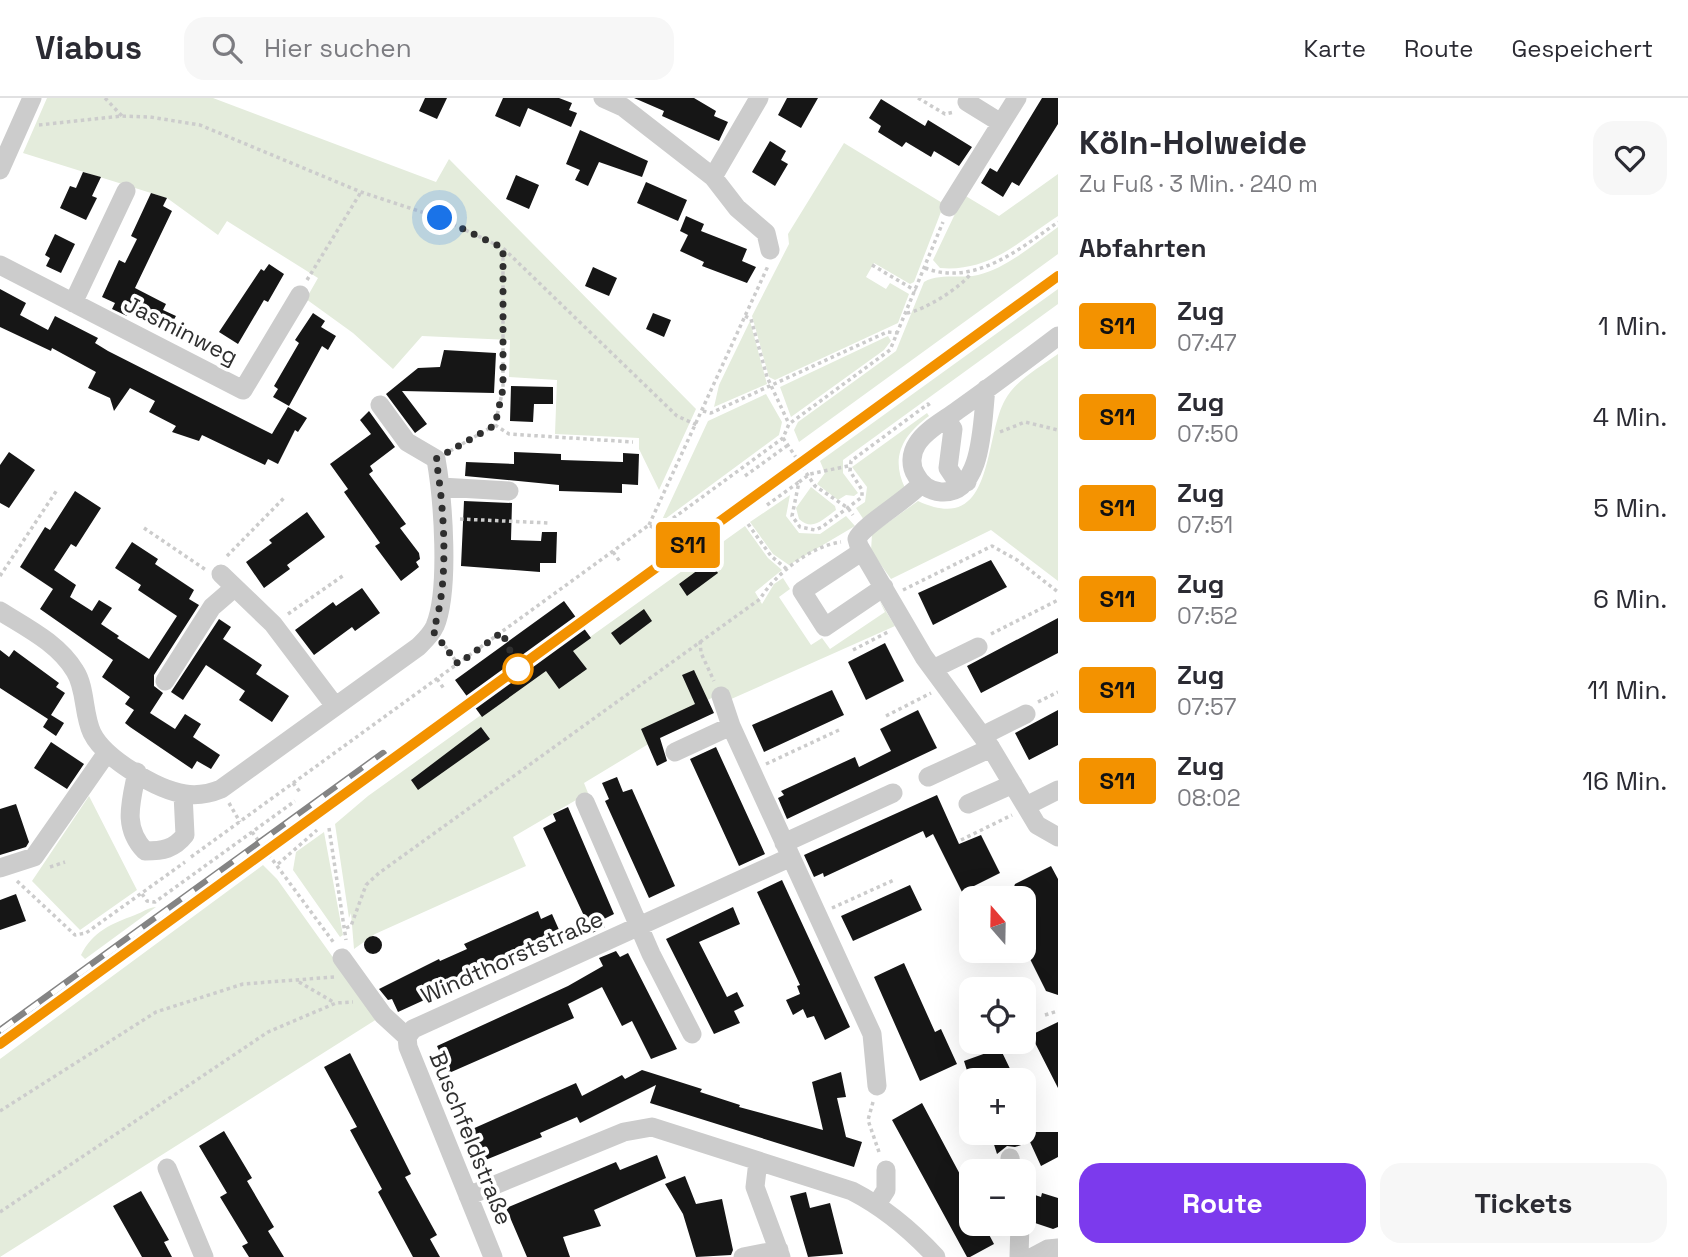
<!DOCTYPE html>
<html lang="de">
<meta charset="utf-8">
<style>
:root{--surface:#fff;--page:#f7f7f7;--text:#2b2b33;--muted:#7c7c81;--line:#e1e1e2;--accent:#7c3aed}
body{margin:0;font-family:"Space Grotesk",sans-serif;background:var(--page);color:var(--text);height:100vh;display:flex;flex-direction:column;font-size:26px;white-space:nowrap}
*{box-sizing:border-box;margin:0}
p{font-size:23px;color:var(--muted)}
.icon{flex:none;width:38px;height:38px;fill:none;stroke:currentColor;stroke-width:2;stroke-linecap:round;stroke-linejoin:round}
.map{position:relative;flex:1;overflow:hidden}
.sheet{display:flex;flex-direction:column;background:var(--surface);width:630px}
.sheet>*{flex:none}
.badge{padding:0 14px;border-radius:5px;font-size:24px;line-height:46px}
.needle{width:46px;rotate:340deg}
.buttons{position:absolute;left:959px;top:788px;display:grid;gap:14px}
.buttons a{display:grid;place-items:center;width:77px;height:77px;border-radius:14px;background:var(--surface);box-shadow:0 7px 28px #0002;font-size:35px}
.you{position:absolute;width:35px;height:35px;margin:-18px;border:5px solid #fff;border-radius:50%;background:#1a73e8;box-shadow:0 0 0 10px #1a73e833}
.map>.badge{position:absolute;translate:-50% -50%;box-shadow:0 0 0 4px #fff}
h2{padding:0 21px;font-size:26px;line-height:63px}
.round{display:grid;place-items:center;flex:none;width:74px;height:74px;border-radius:21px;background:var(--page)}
.overview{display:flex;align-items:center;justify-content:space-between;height:119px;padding:0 21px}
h1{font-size:33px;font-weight:800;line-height:52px}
.cta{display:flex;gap:14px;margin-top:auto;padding:14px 21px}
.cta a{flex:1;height:80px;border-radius:21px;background:var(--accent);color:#fff;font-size:28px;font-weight:800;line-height:80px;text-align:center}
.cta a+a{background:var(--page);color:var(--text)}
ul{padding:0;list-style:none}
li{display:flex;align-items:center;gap:21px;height:91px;padding:0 21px}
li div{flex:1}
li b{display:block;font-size:26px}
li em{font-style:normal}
li .badge{min-width:77px;font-weight:700;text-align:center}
header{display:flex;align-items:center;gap:42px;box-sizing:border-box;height:98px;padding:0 35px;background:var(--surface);border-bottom:2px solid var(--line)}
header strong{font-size:33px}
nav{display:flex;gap:38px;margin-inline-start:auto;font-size:24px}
.search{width:490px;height:63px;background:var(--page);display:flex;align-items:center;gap:18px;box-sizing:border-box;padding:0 24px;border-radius:21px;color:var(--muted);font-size:26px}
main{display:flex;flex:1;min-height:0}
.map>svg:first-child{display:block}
.green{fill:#e4ecdc}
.building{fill:#161616}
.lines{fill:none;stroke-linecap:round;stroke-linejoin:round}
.path{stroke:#ccc;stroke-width:3.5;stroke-dasharray:3.5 3.5;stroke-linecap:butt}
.minor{stroke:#ccc;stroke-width:19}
.rail-casing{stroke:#848484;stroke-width:8}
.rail{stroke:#fff;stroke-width:5;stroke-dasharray:16;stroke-linecap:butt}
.line-casing{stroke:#fff;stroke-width:16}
.line{stroke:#f39200;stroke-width:10}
.walk{stroke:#2f2f2f;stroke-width:7;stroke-dasharray:0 12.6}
.stop-dot{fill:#fff;stroke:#f39200;stroke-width:3.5}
.labels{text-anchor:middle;stroke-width:7;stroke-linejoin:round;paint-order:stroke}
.street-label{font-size:23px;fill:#2f2f2f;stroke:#fff}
</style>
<header>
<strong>Viabus</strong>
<div class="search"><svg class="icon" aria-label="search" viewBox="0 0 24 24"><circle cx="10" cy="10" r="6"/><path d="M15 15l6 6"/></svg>Hier suchen</div>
<nav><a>Karte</a><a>Route</a><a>Gespeichert</a></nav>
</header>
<main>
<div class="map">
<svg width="1058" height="1159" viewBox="0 0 1058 1159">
<rect width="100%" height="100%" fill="#fff"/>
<!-- green -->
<path class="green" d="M47 0H213L436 84 449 61 696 311 659 392 639 351V340L555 336 557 282 509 279 510 242 422 238 393 271 353 235 306 201 318 180 227 123 218 137 167 100 23 55Z
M844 45 944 106 914 184 910 186 874 165 866 179 886 191 890 185 909 196 898 225 775 282 769 279 752 218 789 146 788 136Z
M1058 76V118L1052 122C1015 147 987 174 940 170L933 162 964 97 999 118Z
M1058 129V156L799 344 794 332 798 324 896 253 924 184C940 175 960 181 978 177 1007 170 1034 146 1058 129Z
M1058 191V206L843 362V375L858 395 854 398 846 397 838 402 817 386 825 375 820 363Z
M750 223 767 286 714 309 719 287Z
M888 238 891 243 884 252 791 319 780 289Z
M1058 256V483L991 432 891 481 871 453 872 436 918 403C995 439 983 341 1005 302 1016 282 1040 269 1058 256Z
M766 296 782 324 779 337 661 424 708 323Z
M927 315 929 318C903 337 890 359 905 390L864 422 856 410 865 404 867 389 852 369Z
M811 389 835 408 836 412C823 421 813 434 799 421L796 410Z
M790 397 786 418 799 435 820 436 846 418 855 428 789 467 773 456 750 424Z
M745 428 768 460 782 472 755 494 762 506 774 486 783 480 790 491 779 499 811 547 822 540 830 551 885 514 879 502 895 528 729 602 725 594 657 625 660 639 584 685 588 695 513 739 526 768 375 836 354 851 351 815 349 820 335 726 368 698Z
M89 698 137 792 80 832 32 783Z
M324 734 343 837 340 839 293 772 296 754Z
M263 767 277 781 377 921 0 1159V961Z
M156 809 85 861 81 857C93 833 111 826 135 817 143 814 147 810 156 809Z"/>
<!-- building -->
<path class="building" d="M425 0H447L437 21 419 13Z
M503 0H559L572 5 569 12 577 15 571 29 528 10 520 29 495 18Z
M634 0H694L716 13 714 18 728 24 719 43 662 18 664 13Z
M787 0H818L801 30 778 17Z
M1042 0H1058V26L1019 88 1012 84 1003 99 981 85 990 70 997 74Z
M881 1 925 28 928 22 972 49 959 68 934 53 931 59 906 44 902 49 878 34 881 28 869 20Z
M580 32 648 63 642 79 599 64 588 88 575 82 580 72 566 66Z
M770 43 786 53 781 62 788 66 775 88 752 74Z
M83 74 101 79 92 98 97 100 86 122 60 110 70 88 76 90Z
M516 77 539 87 529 111 506 101Z
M646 84 687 102 678 123 637 105Z
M151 95 167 100 163 108 172 113 135 190 166 206 163 212 176 218 168 232 129 214 127 218 112 211 115 205 102 199 119 162 125 165 137 141 131 138Z
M686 118 704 126 701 133 747 151 742 163 756 169 747 185 702 168 704 164 680 153 688 137 680 133Z
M55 136 75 146 61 175 46 168 50 160 45 157Z
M269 166 284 176 268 204 264 202 238 246 219 234 261 171 264 173Z
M593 169 617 180 609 198 585 188Z
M0 191 26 205 20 217 48 232 55 218 98 240 95 245 108 253 272 336 288 309 307 320 298 334 295 332 278 366 268 361 265 367 202 337 199 343 172 334 176 328 149 314 155 303 130 290 114 313 110 300 88 290 96 274 52 250 51 253 0 229Z
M313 215 325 223 321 229 336 238 328 252 322 248 289 308 273 299 278 291 274 288 299 245 295 242Z
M653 215 671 222 664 239 646 231Z
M444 252 496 255 494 295 402 293 427 326 415 335 386 296 418 270 440 269Z
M511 288 553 289V306H534L533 324 510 323Z
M369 313 395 349 370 368 373 373 369 376 406 426 400 430 419 455 420 461 416 464 419 469 401 483 375 448 380 445 344 394 348 391 330 366 371 336 360 322Z
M9 354 35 372 9 410 0 405V367Z
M514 354 561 356V362L623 364V355L639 356 638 387 622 386V395L559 393V387L465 378 466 364 514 366Z
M75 393 101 410 76 449 71 446 54 472 76 487 70 499 92 513 99 502 112 510 101 526 119 538 117 540 149 561 177 518 138 492 141 487 115 470 132 444 158 461 155 466 194 492 189 501 199 507 154 577V588L163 595 150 615 175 631 185 616 201 626 193 639 220 657 211 671 197 663 192 671 130 629 125 625 134 612 125 606 130 599 102 579 113 562 40 511 53 491 20 469 45 429 50 432Z
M464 403 512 405 511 442 541 443 542 434H557L556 465H540V474L461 468Z
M307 414 325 439 287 467 290 471 264 490 246 464 272 445 269 442Z
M991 462 1007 489 933 527 918 495Z
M710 463 718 475 687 498 679 486Z
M362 490 380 515 355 533 352 529 314 557 295 532 333 504 336 508Z
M564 503 591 540 573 553 587 571 559 591 546 573 482 619 455 582Z
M644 511 652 523 620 547 611 535Z
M1058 520V555L981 595 967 568Z
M219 521 231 529 223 541 262 567 256 576 289 598 272 624 239 602 245 593 206 567 183 602 171 594Z
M885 545 904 583 866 602 848 564Z
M0 552 9 559 14 552 59 585 56 589 65 595 51 617 64 625 56 638 43 629 48 621 0 590Z
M694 572 714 615 660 640 667 663 657 668 641 631 695 606 682 577Z
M832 592 844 617 764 654 752 627Z
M918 612 937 650 787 721 778 700 784 697 781 693 855 659 859 669 891 653 880 631Z
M1058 612V647L1029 662 1015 635Z
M481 629 490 641 418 692 411 682Z
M51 644 84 666 67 691 34 670Z
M716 649 765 756 739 768 690 661Z
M617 679 623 694 632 691 675 788 649 800 605 703 609 701 602 685Z
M937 697 959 746 981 737 1000 775 962 794 933 736 926 740 923 733 824 779 823 775 814 779 804 757Z
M16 706 29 744 26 749 0 757V711Z
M568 709 614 816 602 822 605 829 592 835 543 730 556 723 553 716Z
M1051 768 1058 781V897L1046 893 1029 859 1033 848 1024 844V800H1010L1015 786Z
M782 782 850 929 825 942 814 918 807 920 803 911 793 917 786 902 800 896 797 888 800 887 757 794Z
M910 787 922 812 853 843 841 818Z
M16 796 26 823 0 832V802Z
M733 809 740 826 699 844 727 899 737 894 744 908 734 913 740 925 714 936 666 841Z
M538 813 541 821 552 816 560 834 477 873 479 877 398 914 392 901 388 902 379 891 439 861 440 863 467 851 464 846Z
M364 847a9 9 0 1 1 18 0a9 9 0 1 1-18 0Z
M616 853 620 859 628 855 677 951 651 961 632 923 622 928 602 889 568 906 574 920 449 975 437 948 568 888 603 868 599 860Z
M904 865 935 934 941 931 957 966 920 983 874 879Z
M1058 924V990L1031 937Z
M1000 950 1013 977 999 982H970L964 963Z
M350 955 411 1076 405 1079 437 1137 430 1141 440 1159H413L378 1094 382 1091 350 1032 357 1029 324 969Z
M642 972 702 991 700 994 740 1007 739 1009 823 1032 812 984 841 974 846 999 837 1000 846 1039 862 1044 854 1069 650 1005 656 987 580 1025 577 1019 540 1035 542 1039 483 1063 470 1032 576 985 582 998 622 977 625 981Z
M922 1005 971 1097V1125H983L994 1146 970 1159H967L892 1022Z
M224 1033 252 1080 247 1083 274 1129 268 1133 284 1159H249L242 1148 248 1145 220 1099 227 1095 199 1048Z
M990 1034H1058V1059L1041 1068 1030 1044 1015 1049 1007 1048 997 1056Z
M657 1057 666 1080 594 1112 601 1128 563 1139 570 1159H527L506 1110 616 1064 620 1072Z
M685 1078 696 1106 722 1101 733 1152 731 1157 696 1159 683 1116 665 1086Z
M141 1093 169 1142 164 1144 172 1159H142L113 1108Z
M806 1094 810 1110 830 1105 843 1156 808 1159 790 1098Z
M1042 1095 1058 1100V1129L1053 1131 1032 1124 1035 1116 1027 1114 1032 1096 1041 1099Z"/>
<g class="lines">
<!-- path -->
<path class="path" d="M105 0 122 18
M918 0 945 16 954 14
M39 27 122 18 150 19 200 27 361 94 440 120 503 150 677 318 697 327
M872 167 916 193
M925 170C974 189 1020 151 1058 124
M307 182 361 94
M907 215C923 213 962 189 971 175
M745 218 751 221 767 279 789 326
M703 313 711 315 887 234 899 235
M495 327 509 336 633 344
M1000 334 1025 324 1058 332
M783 340 815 388 848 410 853 417
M450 353 495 327 503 291V150
M848 368 810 376 799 384 792 418 800 429 815 432 822 429 862 399V392L850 373 851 363 928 306 930 309
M745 378 788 347
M767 407 799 384
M460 421 549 425
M748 426 771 458 788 472
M649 427 768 168
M144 430 206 472
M613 454 621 465
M227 458 284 400
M0 478 57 392
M903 492 992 448 1017 462 1058 494
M288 516 344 477
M991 536 1058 502
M700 543 701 555 714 583
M445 548 458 566
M853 552 888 534
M437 581 445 592
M1038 604 1058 594
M886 618 931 595
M766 666 839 632
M293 685 300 694
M229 705 240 724
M329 730 346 842
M252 734 334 845
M961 742 1012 717
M191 759 649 427 657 432 783 340 789 326 890 252 943 124
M278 766 317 732
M50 769 65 764
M17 783 75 837 86 835 185 764
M142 796 147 803 155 804 295 703
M832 810 894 782
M346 830 351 828 366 787 379 775 760 501C775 476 811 448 841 444
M299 884 335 905
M1045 917 1058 913
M873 1004 868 1022 880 1057
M0 1013 156 914 243 886 334 879
M0 1114 268 934 336 905 353 904"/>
<!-- minor -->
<path class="minor" d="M603 0 623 9 713 79 737 110 766 135 770 152
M969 0 967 4 1001 25
M0 72 32 0
M713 79 759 0
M949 109 1017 0
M0 167 243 292 300 197
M73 205 126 93
M986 291C982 321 984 397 941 394 930 393 921 387 916 377 910 368 911 355 917 346 925 332 945 322 958 312 992 288 1025 263 1058 238
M946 321 953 331 948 370 956 382 967 384
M921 386C907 402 862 428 857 441L859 448 924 559 991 650 1037 727 1058 739
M441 389 509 393
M861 454 802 493 825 529 884 489
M221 476 273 526 335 608
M0 513C27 530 58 545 75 573 86 590 83 616 92 635 104 660 157 692 185 696 199 698 209 696 221 691L418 549C424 543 431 537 435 528 450 492 443 401 436 361L407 344 380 307
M933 571 978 549
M165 583 212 509 234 490
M721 598 731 628 872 936 877 988
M982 638 1026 616
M675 654 731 628
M137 674C131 704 122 729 145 753 163 753 174 751 185 737L183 696
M928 679 991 650
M585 704 651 856 692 936
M968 706 1013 686
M1026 708 1058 692
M784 745 893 695
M0 770 34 759 106 656
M342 860 383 917 407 939
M407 939 413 931 791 759
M407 939 408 949 493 1159
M1010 1060 1012 1073
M758 1063 755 1089 781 1159
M167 1070 204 1159
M468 1098 624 1034 652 1029 852 1093C885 1110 911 1132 936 1159
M877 1106 886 1092V1072
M743 1159 779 1152
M1019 1159 1020 1125
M1033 1159 1048 1151 1058 1150"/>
<!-- rail casing -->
<g class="rail-casing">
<path id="rail" d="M0 933 383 656
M0 946 1058 179"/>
</g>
<!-- rail -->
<use href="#rail" class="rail"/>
</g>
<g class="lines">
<!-- line casing -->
<g class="line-casing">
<path id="line" d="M0 946 1058 178"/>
</g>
<!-- line -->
<use href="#line" class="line"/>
<!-- walk -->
<path class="walk" d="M440 120 503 150V291L495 327 436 361C444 409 450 486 433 533L458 566 502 534 518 571"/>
</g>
<!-- markers -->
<circle class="stop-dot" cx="518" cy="571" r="14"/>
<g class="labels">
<!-- street labels -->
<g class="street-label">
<text transform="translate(181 232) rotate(27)" y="8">Jasminweg</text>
<text transform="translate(512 859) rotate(-24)" y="8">Windthorststraße</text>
<text transform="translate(471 1040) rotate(68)" y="8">Buschfeldstraße</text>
</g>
</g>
</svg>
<div class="buttons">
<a><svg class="needle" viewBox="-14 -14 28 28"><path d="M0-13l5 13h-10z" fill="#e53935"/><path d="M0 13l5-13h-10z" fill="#7c7c81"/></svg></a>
<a><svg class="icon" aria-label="locate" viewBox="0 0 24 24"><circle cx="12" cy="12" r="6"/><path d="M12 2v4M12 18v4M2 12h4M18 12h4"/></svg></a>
<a>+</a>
<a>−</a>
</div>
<div class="you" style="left:440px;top:120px"></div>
<b class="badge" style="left:688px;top:447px;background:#f39200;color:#111">S11</b>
</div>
<section class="sheet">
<div class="overview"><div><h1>Köln-Holweide</h1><p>Zu Fuß · 3 Min. · 240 m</p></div><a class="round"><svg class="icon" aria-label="heart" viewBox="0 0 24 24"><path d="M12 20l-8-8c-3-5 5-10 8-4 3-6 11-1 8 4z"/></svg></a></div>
<h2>Abfahrten</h2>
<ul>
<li><span class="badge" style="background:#f39200;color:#111">S11</span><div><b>Zug</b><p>07:47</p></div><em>1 Min.</em></li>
<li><span class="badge" style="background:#f39200;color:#111">S11</span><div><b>Zug</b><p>07:50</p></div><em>4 Min.</em></li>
<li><span class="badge" style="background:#f39200;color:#111">S11</span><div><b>Zug</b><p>07:51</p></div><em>5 Min.</em></li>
<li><span class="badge" style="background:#f39200;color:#111">S11</span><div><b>Zug</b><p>07:52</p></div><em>6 Min.</em></li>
<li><span class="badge" style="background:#f39200;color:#111">S11</span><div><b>Zug</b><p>07:57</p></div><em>11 Min.</em></li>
<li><span class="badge" style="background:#f39200;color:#111">S11</span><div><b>Zug</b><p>08:02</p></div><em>16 Min.</em></li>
</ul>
<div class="cta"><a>Route</a><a>Tickets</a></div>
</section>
</main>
